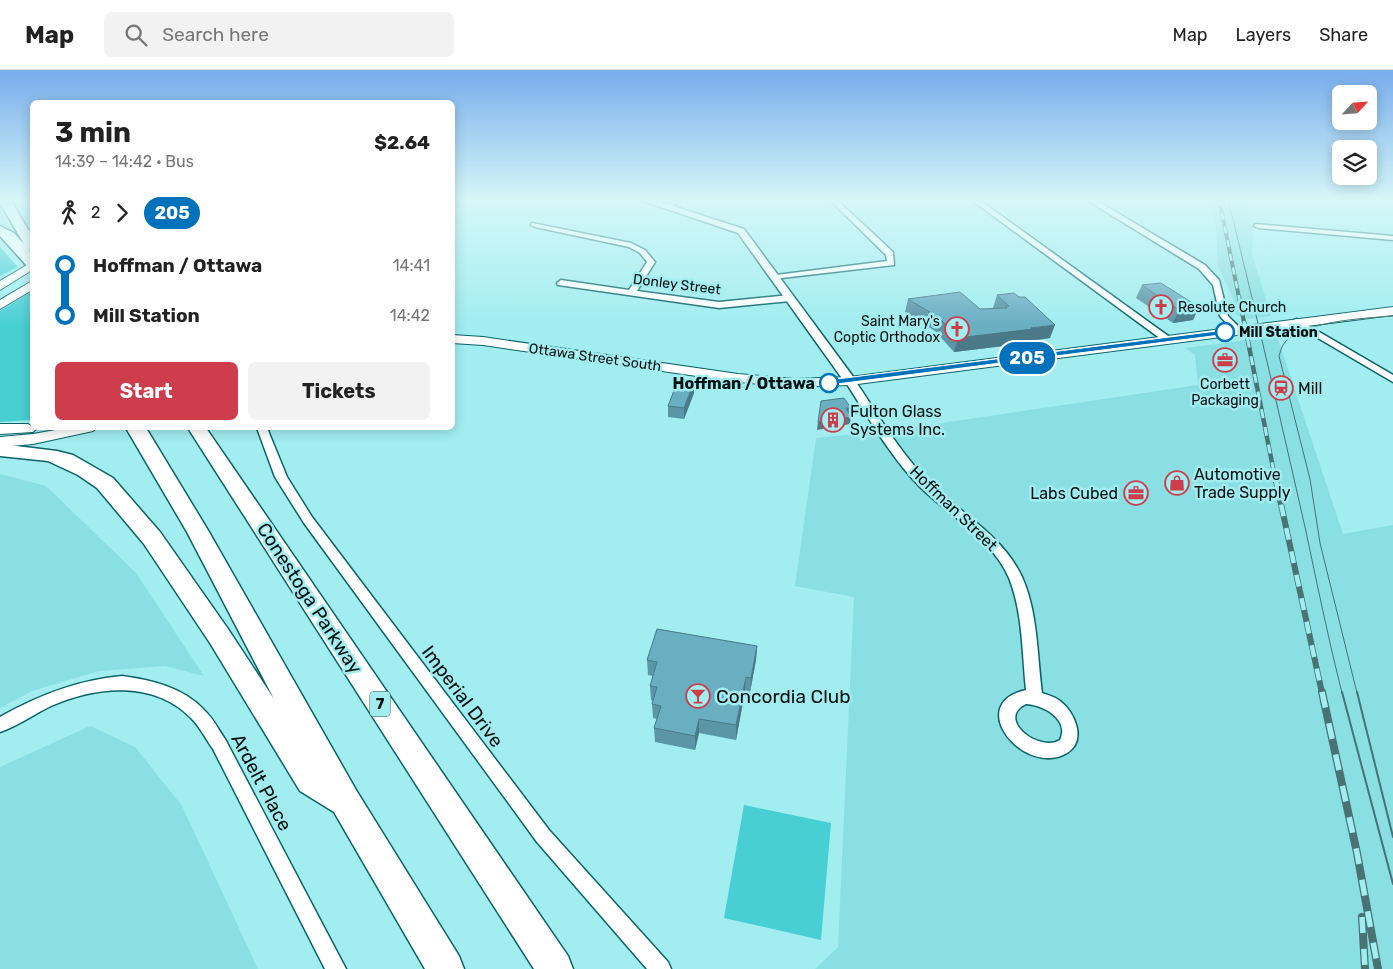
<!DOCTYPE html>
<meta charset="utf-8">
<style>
:root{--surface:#fff;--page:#f2f2f2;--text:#222;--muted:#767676;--line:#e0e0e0;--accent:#cd3d4c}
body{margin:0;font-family:Rubik,sans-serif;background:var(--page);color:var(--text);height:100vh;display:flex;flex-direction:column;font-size:19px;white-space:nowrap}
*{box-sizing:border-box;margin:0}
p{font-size:16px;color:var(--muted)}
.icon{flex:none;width:28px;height:28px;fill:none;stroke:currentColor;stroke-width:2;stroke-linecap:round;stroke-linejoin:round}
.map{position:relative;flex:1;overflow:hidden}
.sheet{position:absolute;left:30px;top:30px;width:425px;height:330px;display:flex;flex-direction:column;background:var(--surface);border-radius:8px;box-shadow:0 2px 12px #0003}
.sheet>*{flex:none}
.badge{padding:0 10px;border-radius:16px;font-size:18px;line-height:32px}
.needle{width:32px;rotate:64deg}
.tools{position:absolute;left:1332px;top:15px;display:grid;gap:10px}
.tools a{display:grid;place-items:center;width:45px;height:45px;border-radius:8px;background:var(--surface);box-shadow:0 2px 12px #0003;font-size:25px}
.map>.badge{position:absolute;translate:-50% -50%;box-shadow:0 0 0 2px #fff}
.legs{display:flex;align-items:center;gap:8px;height:55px;padding:0 25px;font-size:16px}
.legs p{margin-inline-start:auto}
.overview{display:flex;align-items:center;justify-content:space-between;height:85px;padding:0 25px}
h1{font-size:28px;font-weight:700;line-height:38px}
.cta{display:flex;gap:10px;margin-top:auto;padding:10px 25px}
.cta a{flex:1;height:58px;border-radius:8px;background:var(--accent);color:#fff;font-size:20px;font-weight:700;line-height:58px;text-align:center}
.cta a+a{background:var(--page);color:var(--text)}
ul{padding:0 25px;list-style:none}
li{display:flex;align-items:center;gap:18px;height:50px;font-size:19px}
li i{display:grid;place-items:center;width:8px;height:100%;margin:0 6px;background:currentColor}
li i::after{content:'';width:12px;height:12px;margin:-6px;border:4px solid;border-radius:50%;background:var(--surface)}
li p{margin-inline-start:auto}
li:first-child i{background:linear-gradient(#0000 50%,currentColor 0)}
li:last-child i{background:linear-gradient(currentColor 50%,#0000 0)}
header{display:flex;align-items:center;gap:30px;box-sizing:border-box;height:70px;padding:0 25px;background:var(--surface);border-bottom:1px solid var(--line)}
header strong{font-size:24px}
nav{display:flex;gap:28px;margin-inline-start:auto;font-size:18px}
.search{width:350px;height:45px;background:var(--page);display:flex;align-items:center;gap:12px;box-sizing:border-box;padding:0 18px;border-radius:8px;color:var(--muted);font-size:19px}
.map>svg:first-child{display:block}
.built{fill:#8adfe2}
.green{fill:#48cfd4}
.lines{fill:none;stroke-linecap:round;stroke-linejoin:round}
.minor-casing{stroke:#0a6367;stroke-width:3}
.tertiary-casing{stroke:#0a6367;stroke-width:3}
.secondary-casing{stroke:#0a6367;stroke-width:2}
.motorway-casing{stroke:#0a6367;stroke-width:3}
.minor{fill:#fff;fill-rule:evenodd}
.tertiary{fill:#fff;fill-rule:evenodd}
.secondary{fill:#fff;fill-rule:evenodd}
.motorway{fill:#fff;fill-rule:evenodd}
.tram-far1{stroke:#487274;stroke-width:1}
.tram{stroke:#487274;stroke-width:2}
.rail-far3-casing{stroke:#487274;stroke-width:4}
.rail-far2-casing{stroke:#487274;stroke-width:4.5}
.rail-far1-casing{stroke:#487274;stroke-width:6}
.rail-casing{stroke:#487274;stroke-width:8}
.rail-far3{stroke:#a1edf0;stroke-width:2.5;stroke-dasharray:7;stroke-linecap:butt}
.rail-far2{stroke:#a1edf0;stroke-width:3;stroke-dasharray:9;stroke-linecap:butt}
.rail-far1{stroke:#a1edf0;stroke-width:4.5;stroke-dasharray:12;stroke-linecap:butt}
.rail{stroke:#a1edf0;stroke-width:5.5;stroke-dasharray:16;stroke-linecap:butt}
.wall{fill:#5b96a7}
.shaded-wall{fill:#4a7a88}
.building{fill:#6aaec2;stroke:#4a7a88}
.line-1{fill:#0072bc;stroke:#fff}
.stop-1-dot{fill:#fff;stroke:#0072bc;stroke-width:2.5}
.labels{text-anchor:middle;stroke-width:5;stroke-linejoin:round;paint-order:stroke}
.far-street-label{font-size:14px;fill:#000f10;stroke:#a1edf0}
.far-poi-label{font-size:14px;fill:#000f10;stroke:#a1edf0;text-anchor:start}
.far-stop-label{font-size:14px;font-weight:bold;fill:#000f10;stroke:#a1edf0;text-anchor:start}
.shield{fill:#a1edf0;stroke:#305253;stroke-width:1}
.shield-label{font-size:15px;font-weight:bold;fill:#000f10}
.stop-label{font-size:16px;font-weight:bold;fill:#000f10;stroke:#a1edf0;text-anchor:end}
.poi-label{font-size:16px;fill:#000f10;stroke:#a1edf0;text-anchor:start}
.street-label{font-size:16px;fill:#000f10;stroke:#a1edf0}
.near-street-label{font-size:19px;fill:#000f10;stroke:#a1edf0}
.near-poi-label{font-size:19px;fill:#000f10;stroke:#a1edf0;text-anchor:start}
</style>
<header>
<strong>Map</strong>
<div class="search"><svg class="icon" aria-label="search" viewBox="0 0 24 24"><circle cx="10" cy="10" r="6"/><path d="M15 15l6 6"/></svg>Search here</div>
<nav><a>Map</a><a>Layers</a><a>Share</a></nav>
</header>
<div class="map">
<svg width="1393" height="899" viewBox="0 0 1393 899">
<rect width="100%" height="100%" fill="#a1edf0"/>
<!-- built -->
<path class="built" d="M1209 129H1243L1253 160 1252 184 1271 246 1248 249 1236 245 1232 225 1218 198 1216 155Z
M1277 266 1343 464 1393 455V899H815L838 877 854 527 795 516 816 368 902 359 1198 315 1195 285 1185 278Z
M0 404 46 416 136 503 204 606 165 596 99 601 32 621 0 638Z
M90 656 135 677 182 736 258 899H0V697Z"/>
<!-- green -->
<path class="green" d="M0 177 18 197 0 206Z
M32 221V350L0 352V241Z
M744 735 831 753 821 870 724 848Z"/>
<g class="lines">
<!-- minor casing -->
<g class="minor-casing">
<path id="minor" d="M675 129H684L667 138 662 137Z
M829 129H836L893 182 894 195 773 209V205H776L887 191 886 185Z
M970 129H978L1171 268V272H1165Z
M1085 129H1094L1205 195 1219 210 1228 246 1241 259V263H1235L1220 246 1213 215 1199 199Z
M532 153 631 173 645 180 655 192 637 221 719 232 790 225 794 228 790 231 719 238 558 215 557 213 561 210 629 220 647 192 640 183 629 177 535 157 531 155Z
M1255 154 1393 166V170L1258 158 1254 156Z
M1297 249 1393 305V312L1294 254V250Z
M850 308 854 309C877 343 898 380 927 410 959 443 1002 464 1022 507 1038 543 1037 585 1042 623 1048 625 1055 627 1060 631 1075 642 1087 671 1067 683 1025 708 963 634 1026 620 1022 583 1023 543 1009 508 992 468 949 446 919 416 890 386 868 347 845 311ZM1026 634C1043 635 1070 649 1060 670 1039 683 995 649 1026 634Z
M257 358H267L287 407 312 447 549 760 668 892 671 899H647L537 772 304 453 275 407Z
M122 606C151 610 183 617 204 640 213 648 218 659 225 669L346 899H325L213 679C206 669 200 657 191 648 154 610 96 616 51 636 34 644 18 656 0 662V647C39 625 78 610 122 606Z"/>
</g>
<!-- tertiary casing -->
<g class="tertiary-casing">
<path id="tertiary" d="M637 129H651L744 159 854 308 856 311 854 314H846L738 163Z"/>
</g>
<!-- secondary casing -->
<g class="secondary-casing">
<path id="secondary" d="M32 192V200L0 220V211Z
M32 211V220L0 239V230Z
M1393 237V245L850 315 794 317 738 312 483 275 452 273V265L483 267 738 304 794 309 850 307Z
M0 354H28L36 359 33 362 0 364Z
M67 358H96L93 361 33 374 0 377V367L33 364Z"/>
</g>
<!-- motorway casing -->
<g class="motorway-casing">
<path id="motorway" d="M0 129H10L32 166V181L29 180 32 185V197L27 196 0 166V156L14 163 24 174 0 133Z
M126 358H146L209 462 356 720 459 886 464 899H425L334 742 300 721 210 573 144 474 97 418 78 405 48 391 0 386V374L57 381 73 385 113 408 160 462 228 559 274 629 187 462Z
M188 358H206L568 886 573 899H534Z"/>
</g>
<!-- minor -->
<use href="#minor" class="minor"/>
<!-- tertiary -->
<use href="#tertiary" class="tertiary"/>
<!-- secondary -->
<use href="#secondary" class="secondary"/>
<!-- motorway -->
<use href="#motorway" class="motorway"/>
<!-- tram-far1 -->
<path class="tram-far1" d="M1228 129C1255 238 1280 347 1305 457 1317 513 1328 568 1342 623
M1357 623 1320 473 1310 409 1279 286C1280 283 1281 278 1283 275 1297 251 1367 248 1393 246"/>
<!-- tram -->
<path class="tram" d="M1342 622 1393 814
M1357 622 1393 767"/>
<!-- rail-far3 casing -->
<g class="rail-far3-casing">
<path id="rail-far3" d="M1219 129 1244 252"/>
</g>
<!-- rail-far2 casing -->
<g class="rail-far2-casing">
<path id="rail-far2" d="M1244 251 1276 413"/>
</g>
<!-- rail-far1 casing -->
<g class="rail-far1-casing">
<path id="rail-far1" d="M1276 411 1322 623"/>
</g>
<!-- rail casing -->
<g class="rail-casing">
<path id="rail" d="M1322 622 1357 783 1378 899
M1362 847 1365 899"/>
</g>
<!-- rail-far3 -->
<use href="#rail-far3" class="rail-far3"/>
<!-- rail-far2 -->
<use href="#rail-far2" class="rail-far2"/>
<!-- rail-far1 -->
<use href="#rail-far1" class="rail-far1"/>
<!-- rail -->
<use href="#rail" class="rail"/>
</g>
<!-- wall -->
<path class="wall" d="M1142 215 1199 237 1193 250 1173 253 1136 228Z
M997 225 1050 268 1029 271V273L954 282 935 261 905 242 908 229 980 239H994L993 238Z
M694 323 684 349 668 347V336Z
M757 576 756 590 750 622 745 621 736 670 699 663 695 680 655 672 654 658 657 649 653 648 652 634 653 631 651 630 650 616 653 606 648 605 647 590Z"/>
<!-- shaded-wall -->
<path class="shaded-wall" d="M1199 237 1193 250 1173 253 1179 240Z
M1055 255 1050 268 1029 271V273L954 282 958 268Z
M694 312V323L684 349V338Z
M846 338H851L850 345Z
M851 347 850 354 817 360 818 352Z
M757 576 756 590 750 622 751 608Z
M746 607 745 621 736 670V655Z
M699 649V663L695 680V666Z"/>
<!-- building -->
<path class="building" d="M1161 213 1199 237 1179 240 1142 215Z
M960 222 980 239 1007 238 1006 236H1009L997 225 1014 223 1019 227H1025L1055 255 1031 258 1033 259 958 268 938 247 908 229Z
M678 310 694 312 684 338 668 336Z
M844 328 851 338H846L851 347 818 352 821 331Z
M657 559 757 576 751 608 746 607 736 655 699 649 695 666 654 658 661 636 652 634 657 617 650 616 657 592 647 590Z"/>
<!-- sky -->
<linearGradient id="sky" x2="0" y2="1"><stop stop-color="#78adec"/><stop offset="0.51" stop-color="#d5f7f8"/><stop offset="1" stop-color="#d5f7f8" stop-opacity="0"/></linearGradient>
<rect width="1393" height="255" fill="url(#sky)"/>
<!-- line-1 -->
<path class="line-1" d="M1225 260 1228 261V264L829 315 825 313 829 310Z"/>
<!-- icons -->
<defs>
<g id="church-ring" transform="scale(1.25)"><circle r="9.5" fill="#a1edf0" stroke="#cd3d4c" stroke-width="1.5"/><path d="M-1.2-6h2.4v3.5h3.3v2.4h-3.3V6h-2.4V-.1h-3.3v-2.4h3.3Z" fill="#cd3d4c"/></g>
<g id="office-ring" transform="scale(1.25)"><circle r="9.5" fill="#a1edf0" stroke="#cd3d4c" stroke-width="1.5"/><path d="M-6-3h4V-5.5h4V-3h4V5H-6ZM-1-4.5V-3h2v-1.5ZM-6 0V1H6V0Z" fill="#cd3d4c"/></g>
<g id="station-ring" transform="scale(1.25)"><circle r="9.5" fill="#a1edf0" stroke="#cd3d4c" stroke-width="1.5"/><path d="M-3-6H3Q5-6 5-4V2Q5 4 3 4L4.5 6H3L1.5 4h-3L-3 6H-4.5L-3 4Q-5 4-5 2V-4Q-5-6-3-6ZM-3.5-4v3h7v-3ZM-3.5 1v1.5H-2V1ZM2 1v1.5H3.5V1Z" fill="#cd3d4c"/></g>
<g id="building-ring" transform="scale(1.25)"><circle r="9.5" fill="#a1edf0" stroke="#cd3d4c" stroke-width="1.5"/><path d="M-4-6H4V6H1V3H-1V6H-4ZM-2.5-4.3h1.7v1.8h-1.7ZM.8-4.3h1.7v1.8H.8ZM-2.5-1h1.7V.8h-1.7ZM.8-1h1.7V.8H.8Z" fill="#cd3d4c"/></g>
<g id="shop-ring" transform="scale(1.25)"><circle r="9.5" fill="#a1edf0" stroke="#cd3d4c" stroke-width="1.5"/><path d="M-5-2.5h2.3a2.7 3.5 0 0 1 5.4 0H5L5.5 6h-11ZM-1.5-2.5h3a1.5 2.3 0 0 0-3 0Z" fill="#cd3d4c"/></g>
<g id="bar-ring" transform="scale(1.25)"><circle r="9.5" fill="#a1edf0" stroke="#cd3d4c" stroke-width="1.5"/><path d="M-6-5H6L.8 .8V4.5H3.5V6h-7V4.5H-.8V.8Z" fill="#cd3d4c"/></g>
</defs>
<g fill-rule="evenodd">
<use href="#church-ring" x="1161" y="237"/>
<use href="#church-ring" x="957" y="259"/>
<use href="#office-ring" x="1225" y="290"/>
<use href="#station-ring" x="1281" y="318"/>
<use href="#building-ring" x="833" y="350"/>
<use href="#shop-ring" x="1177" y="413"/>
<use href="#office-ring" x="1136" y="423"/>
<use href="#bar-ring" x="698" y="626"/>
</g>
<!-- markers -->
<g class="stop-1-dot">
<circle cx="1225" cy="262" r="9"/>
<circle cx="829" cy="313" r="9"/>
</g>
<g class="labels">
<!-- far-street labels -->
<g class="far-street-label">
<text transform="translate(677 214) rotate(7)" y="5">Donley Street</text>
<text transform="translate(595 287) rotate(8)" y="5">Ottawa Street South</text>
</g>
<!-- far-poi labels -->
<g class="far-poi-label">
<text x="1178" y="242">Resolute Church</text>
<text x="940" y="256" text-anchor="end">Saint Mary's<tspan x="940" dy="16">Coptic Orthodox</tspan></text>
<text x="1225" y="319" text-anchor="middle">Corbett<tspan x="1225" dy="16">Packaging</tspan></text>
</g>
<!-- far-stop labels -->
<g class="far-stop-label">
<text x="1239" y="267">Mill Station</text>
</g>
<!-- shield labels -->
<rect class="shield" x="370" y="621.5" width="20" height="25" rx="4"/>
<g class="shield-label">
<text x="380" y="639">7</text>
</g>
<!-- stop labels -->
<g class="stop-label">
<text x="815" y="319">Hoffman / Ottawa</text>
</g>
<!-- poi labels -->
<g class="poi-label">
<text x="1298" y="324">Mill</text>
<text x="850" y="347">Fulton Glass<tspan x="850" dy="18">Systems Inc.</tspan></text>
<text x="1194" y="410">Automotive<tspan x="1194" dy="18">Trade Supply</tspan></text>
<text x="1118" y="429" text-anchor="end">Labs Cubed</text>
</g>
<!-- street labels -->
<g class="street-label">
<text transform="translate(954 438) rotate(44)" y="6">Hoffman Street</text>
</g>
<!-- near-street labels -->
<g class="near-street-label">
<text transform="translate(310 528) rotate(57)" y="7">Conestoga Parkway</text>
<text transform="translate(463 626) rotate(53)" y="7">Imperial Drive</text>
<text transform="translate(262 712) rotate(62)" y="7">Ardelt Place</text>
</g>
<!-- near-poi labels -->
<g class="near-poi-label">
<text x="716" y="633">Concordia Club</text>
</g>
</g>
</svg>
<div class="tools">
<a><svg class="needle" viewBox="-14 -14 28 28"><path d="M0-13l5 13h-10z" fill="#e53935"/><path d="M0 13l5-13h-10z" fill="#767676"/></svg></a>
<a><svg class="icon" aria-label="layers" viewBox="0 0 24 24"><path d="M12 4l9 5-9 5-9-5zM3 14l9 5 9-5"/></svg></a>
</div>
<b class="badge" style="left:1027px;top:288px;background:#0072bc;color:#fff">205</b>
<section class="sheet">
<div class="overview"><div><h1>3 min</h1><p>14:39 – 14:42 · Bus</p></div><b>$2.64</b></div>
<div class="legs"><svg class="icon" aria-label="walk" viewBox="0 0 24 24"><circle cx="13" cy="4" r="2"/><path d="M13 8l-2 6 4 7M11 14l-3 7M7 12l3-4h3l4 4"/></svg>2<svg class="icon" aria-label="forward" viewBox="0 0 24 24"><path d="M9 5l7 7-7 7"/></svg><b class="badge" style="background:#0072bc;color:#fff">205</b></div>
<ul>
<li><i style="color:#0072bc"></i><b>Hoffman / Ottawa</b><p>14:41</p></li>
<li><i style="color:#0072bc"></i><b>Mill Station</b><p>14:42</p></li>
</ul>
<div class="cta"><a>Start</a><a>Tickets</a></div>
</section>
</div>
